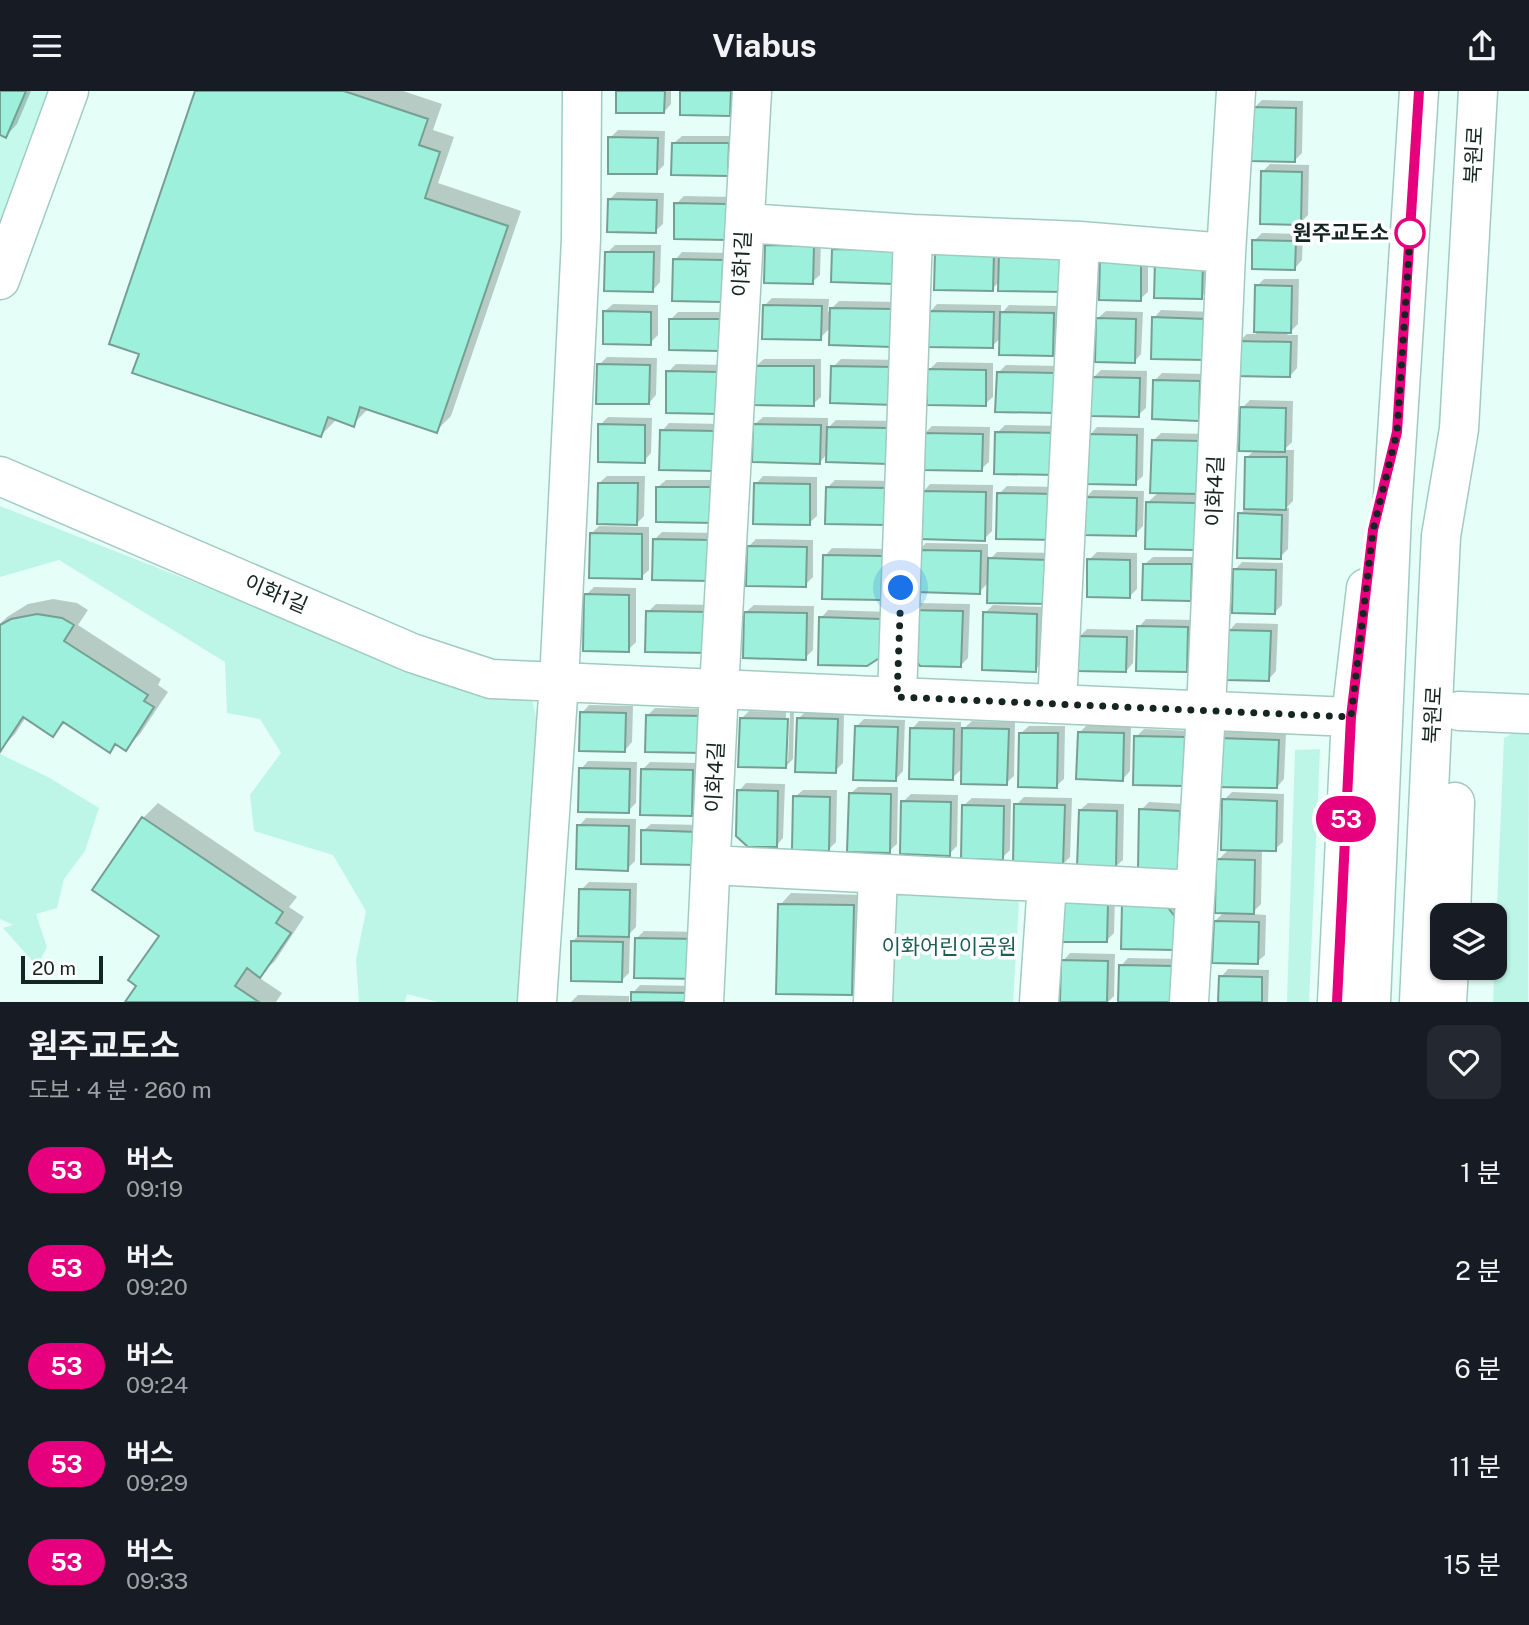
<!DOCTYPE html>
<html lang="ko">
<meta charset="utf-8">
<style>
:root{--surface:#171b24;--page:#242831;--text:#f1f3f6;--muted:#9ea1a6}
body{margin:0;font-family:"Public Sans","Noto Sans KR",sans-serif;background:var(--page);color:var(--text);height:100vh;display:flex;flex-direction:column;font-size:26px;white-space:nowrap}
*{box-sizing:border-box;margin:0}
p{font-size:23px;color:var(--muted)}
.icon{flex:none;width:38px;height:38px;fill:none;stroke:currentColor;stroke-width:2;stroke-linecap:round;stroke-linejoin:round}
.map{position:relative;height:911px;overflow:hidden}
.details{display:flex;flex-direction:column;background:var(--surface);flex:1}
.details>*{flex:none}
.badge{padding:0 14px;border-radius:23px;font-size:24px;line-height:46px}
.buttons{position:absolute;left:1430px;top:812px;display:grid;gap:14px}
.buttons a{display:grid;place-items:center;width:77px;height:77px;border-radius:14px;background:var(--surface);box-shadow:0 2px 5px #0004;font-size:35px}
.scale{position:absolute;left:21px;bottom:18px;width:82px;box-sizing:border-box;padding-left:7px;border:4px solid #152521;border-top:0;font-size:19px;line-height:24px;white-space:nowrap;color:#152521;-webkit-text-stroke:5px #fff;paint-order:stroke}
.you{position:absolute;width:35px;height:35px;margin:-18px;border:5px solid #fff;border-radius:50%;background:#1a73e8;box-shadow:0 0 0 10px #1a73e833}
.map>.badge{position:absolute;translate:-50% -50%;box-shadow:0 0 0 4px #fff}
.round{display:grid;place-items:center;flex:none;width:74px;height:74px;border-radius:14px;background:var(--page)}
.overview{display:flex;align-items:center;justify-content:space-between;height:119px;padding:0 28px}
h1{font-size:33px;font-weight:700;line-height:52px}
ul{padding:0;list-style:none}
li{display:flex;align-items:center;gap:21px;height:98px;padding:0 28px}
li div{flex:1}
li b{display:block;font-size:26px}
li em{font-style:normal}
li .badge{min-width:77px;font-weight:700;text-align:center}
header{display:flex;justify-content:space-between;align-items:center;height:91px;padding:0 28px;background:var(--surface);font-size:32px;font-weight:700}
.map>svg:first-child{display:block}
.built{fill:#c4f9eb}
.green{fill:#bdf6e7}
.shadow{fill:#0003}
.building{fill:#9df0dc;stroke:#769f94;stroke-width:2}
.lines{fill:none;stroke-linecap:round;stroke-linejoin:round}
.minor-casing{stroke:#a1cbc0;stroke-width:41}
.minor{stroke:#fff;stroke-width:38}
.line-casing{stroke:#fff;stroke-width:16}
.line{stroke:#e6007e;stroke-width:10}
.walk{stroke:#152521;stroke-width:7;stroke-dasharray:0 12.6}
.stop-dot{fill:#fff;stroke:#e6007e;stroke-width:3.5}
.labels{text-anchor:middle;stroke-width:7;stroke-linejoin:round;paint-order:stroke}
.street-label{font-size:21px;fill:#152521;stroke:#fff}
.stop-label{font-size:21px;font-weight:bold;fill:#152521;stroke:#fff;text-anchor:end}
.park-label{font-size:21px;fill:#1c5f52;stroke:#fff}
</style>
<header><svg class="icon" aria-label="menu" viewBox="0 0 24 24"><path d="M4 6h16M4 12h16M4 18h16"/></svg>Viabus<svg class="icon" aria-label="share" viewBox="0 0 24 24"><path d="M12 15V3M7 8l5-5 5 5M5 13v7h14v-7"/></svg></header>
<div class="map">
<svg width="1529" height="911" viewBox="0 0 1529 911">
<rect width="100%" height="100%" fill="#e5fef7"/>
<!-- built -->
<path class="built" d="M0 0H52L0 133Z"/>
<!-- green -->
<path class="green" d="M0 415 413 577 531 605 537 629 517 911H438L407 903 405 911H359L356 869 366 820 333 764 254 740 250 704 281 662 260 628 227 622 225 571 59 469 0 486Z
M1515 641 1529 643 1528 911H1493L1504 647Z
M1320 658 1309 911H1287L1295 659Z
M0 663 48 686 99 717 85 760 64 788 57 817 36 823 47 856 37 875 3 837 13 834 0 828Z
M903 798 1013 805 1019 812 1013 911H889L896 805Z"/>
<!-- shadow -->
<path class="shadow" d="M0 0H31L17 33 6 45 0 42Z
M197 0H403L442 13 433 39 454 46 438 92 521 120 451 325 436 340 368 318 353 333 336 329 321 344 141 262Z
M618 0H671V13L664 21Z
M682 0H737V16L729 23Z
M1262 9 1303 10 1302 62 1294 70 1254 17Z
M618 39 665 40 664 74 657 81 610 47Z
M682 45H736L735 76 727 83 674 52Z
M1270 73 1309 74 1308 124 1300 132 1263 80Z
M617 101 664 102 663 133 655 140 609 109Z
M684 105 734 106V140L676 113Z
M1262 142 1303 143 1302 169 1295 177 1254 150Z
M774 147 821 148 820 184 812 191 767 154Z
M615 154H661L660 191 653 199 607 162Z
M1001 155 1000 190 992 198 936 197Z
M1148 158V201L1140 208 1101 207Z
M682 161 730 162 729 201 675 169Z
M1210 163 1209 199 1201 206 1156 205Z
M1264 188H1299L1298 233 1287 244H1298L1297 277 1290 285 1239 250 1247 243H1256L1257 195Z
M772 207 829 208 828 221 839 210 900 211 899 246 831 236 820 247 764 215Z
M613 213 658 214V244L650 252 605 220Z
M937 213 1001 214V223L1009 214 1061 215 1060 256 1052 264 1001 247 992 255 930 221Z
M1161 219 1212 221 1211 260 1154 227Z
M1106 220 1143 221 1141 263 1134 271 1098 227Z
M678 221H728L719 258 671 228Z
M607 266 657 267 656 304 649 312 599 274Z
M764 268H821V306L813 313 756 275Z
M841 268 903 269 894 312 833 276Z
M937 271 993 272V306L985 313 929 279Z
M676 273 727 274 726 313 668 281Z
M1006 274 1064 275 1056 320 998 282Z
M1101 279 1147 280 1146 317 1138 324 1093 287Z
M1162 282 1207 283 1206 320 1199 328 1155 289Z
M1250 309 1293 310 1292 351 1284 359H1294L1293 410 1286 417H1289L1288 458 1280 466 1240 423 1246 417 1247 366 1255 359 1242 317Z
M608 326 652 327 651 362 644 370 600 334Z
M763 326 828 327V337L836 329 896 330 895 363 828 362 820 371 755 333Z
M669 332 723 333 715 378 662 340Z
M1005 334 1066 335 1065 374 997 342Z
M932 335 990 336 989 371 981 378 925 342Z
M1097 336 1144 337 1143 385 1135 392 1090 344Z
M1161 342 1209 343 1202 450 1148 411 1159 401 1153 350Z
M607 385H645L644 425 637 432 599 392Z
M763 385 817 386V425L809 432 756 393Z
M666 389H722L657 429 658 396Z
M835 389 894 390 885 432 828 396Z
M930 393 993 394 992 440 984 448 923 401Z
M1007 395 1064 396 1063 440 999 403Z
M1093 399 1144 400 1143 435 1135 443 1086 407Z
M599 435 649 436V479L641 486 591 443Z
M662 441 718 442 710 488 654 449Z
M756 448 813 449V486L805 494 749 455Z
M926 452 988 453V470L997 461 1057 462 989 510V491L979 501 918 460Z
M832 457 889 458 888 500 881 507 825 465Z
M1097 461 1137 462V498L1129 506 1089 469Z
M1153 466H1199L1198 500 1190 508 1145 473Z
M1242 471 1283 472 1282 514 1274 522 1235 479Z
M594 496 636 497V551L628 559 586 504Z
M53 508 77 512 88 519 78 534 161 588 158 594 168 601 140 643 125 658 117 652 109 659 65 631 53 644 26 626 15 643 0 658V533L7 526 28 513Z
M917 512 970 513 968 567 961 574 921 573Z
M656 513 716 514V552L648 521Z
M754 514 814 515 813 559 805 567 746 521Z
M993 514 1044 516 1043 571 1035 579 985 522Z
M828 519 888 521 880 565 821 527Z
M1146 528 1195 529 1194 571 1186 579 1139 536Z
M1236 532 1278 533 1276 580 1269 588 1229 540Z
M1087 538 1134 539 1133 572 1126 580 1079 546Z
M589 614 633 615 632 651 625 659 582 622Z
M655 617 710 618V652L648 624Z
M749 620 786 621 785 670H788L790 621H794L793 668 785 676 741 628Z
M806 620 844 621 843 672 835 680 798 628Z
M864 628 905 629 903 680 896 688 856 636Z
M919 630 961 631V640L972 630 1015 631 1014 685 1006 692 963 677 952 687 912 638Z
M1087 634 1131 635 1130 680 1123 688 1079 642Z
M1029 635H1065L1064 688 1056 695 1021 642Z
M1144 638 1192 640 1191 686 1136 646Z
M1227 640 1286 642 1284 688 1277 696 1219 648Z
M588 670 637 671 636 712 628 720 581 678Z
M650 671 700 672 699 716 691 724 643 678Z
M746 692 785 693 783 747 776 755 739 700Z
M858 696H898L897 753 889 760 850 703Z
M803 699H837L836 751 829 758 795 706Z
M1232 701 1284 703 1283 751 1275 758H1262L1261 813 1251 823 1266 824 1265 864 1257 871 1215 830 1225 820 1218 769 1229 758 1224 709Z
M911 703 958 704 957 755 949 763 903 711Z
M1024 706 1072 707 1070 766 1062 774 1016 714Z
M972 707 1011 708 1010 759 1002 767 964 714Z
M1149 711 1187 713 1178 778 1141 719Z
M158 712 297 806 289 816 304 826 275 870 258 886 282 902 276 911H127L139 894 161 844 143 727Z
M1088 712 1124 713 1123 769 1115 776 1080 719Z
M586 727 636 728 635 770 627 778 579 735Z
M651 733 705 734 704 764 643 740Z
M589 791 637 792 636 836 630 842 629 882 621 890 573 850 580 843 581 799Z
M791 802 864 804 862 891 851 902 780 814Z
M1115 805 1114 842 1106 850 1061 811Z
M1131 805 1183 819V850Z
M644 840 706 841 705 879 636 848Z
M1070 862 1115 863 1114 905 1108 911H1062L1063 870Z
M1128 867 1181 868 1180 911H1120L1121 875Z
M1228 878 1269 879 1268 911H1220L1221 886Z
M640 894 695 895V911H633V902Z
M578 904 629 905V911H571Z"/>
<!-- building -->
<path class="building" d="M0 0H26L6 47 0 44Z
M195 0H344L428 28 419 54 440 61 425 107 508 135 437 342 360 316 354 336 328 326 321 346 132 282 139 263 109 253Z
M616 0H665L664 22H616Z
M680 0H731L730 25 680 24Z
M1252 16 1296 17 1295 71 1251 70Z
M608 46 658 47 657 83H608Z
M672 52H729L728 85 671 84Z
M1261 80 1302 81 1301 134 1260 133Z
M608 108 657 109 656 142 607 141Z
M674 112 728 113 727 149 674 148Z
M1252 149 1296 150 1295 179 1252 178Z
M765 154 814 155 813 193 764 192Z
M832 158 896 159 895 193 831 191Z
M935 160 994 162 993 200 934 199Z
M605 161H654L653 201 604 200Z
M999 162 1065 164 1064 201 998 200Z
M1100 164 1141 165V210L1099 209Z
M673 168 723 169 722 211 672 210Z
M1155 169 1203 170 1202 208 1154 207Z
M1255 194 1292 195 1291 242 1254 241Z
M763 214 822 215 821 249 762 248Z
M830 217 893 218 892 256 829 254Z
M603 220 651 221V254L603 253Z
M928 220 994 221 993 257 927 256Z
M1000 221 1054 222 1053 265 999 264Z
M1152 226 1205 228V269L1151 268Z
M1096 227 1136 228 1135 272 1095 271Z
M669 228H721L720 260 669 259Z
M1237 250 1291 251 1290 286 1236 285Z
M597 273 650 274 649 313H596Z
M754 275H814V315L754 314Z
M831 275 896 276 895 314 830 312Z
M927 278 986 279V315L927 314Z
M666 280 720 281V323L666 322Z
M997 281 1057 282 1056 322 995 321Z
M1091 286 1140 287 1139 326 1091 325Z
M1153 289 1200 290 1199 330 1152 328Z
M1240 316 1286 317 1285 361 1239 360Z
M598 333 645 334V372L598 371Z
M753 333 821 334 820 373 752 371Z
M827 336 889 337 888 373 826 371Z
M660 339 716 340 715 380 659 379Z
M995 341 1059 342 1058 384 994 383Z
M923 342 983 343 982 380 922 379Z
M1088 343 1137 344 1136 394 1087 393Z
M1152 349 1202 350 1200 403 1150 402Z
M1245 366H1287L1286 419 1244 418Z
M598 392H638L637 434 597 433Z
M754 392 810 393V434L753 433Z
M656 396H715L714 432 656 431Z
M826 396 887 397 886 434 825 433Z
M921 400 986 401 985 450 920 448Z
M997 402 1057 403 1056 449 996 448Z
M1084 406 1137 407 1136 445 1083 444Z
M1146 411 1196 412 1195 459 1145 458Z
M1238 422 1282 424 1281 468 1237 467Z
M590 442 642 443V488L589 487Z
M653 448 712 449 711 490 652 489Z
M747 455 807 456 806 496 746 495Z
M917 459 981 460 980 503 916 501Z
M823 464 883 465 881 509 822 508Z
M988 467 1050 469 1049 513 987 512Z
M1087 468 1130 469V507L1087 506Z
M1143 473H1192L1191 510 1142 509Z
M1233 478 1276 479 1275 523 1232 522Z
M584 503 629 504V561L583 560Z
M907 519 963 520 961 576 920 575 907 559Z
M646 520 709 521V562L645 561Z
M744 521 807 522 806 569 743 567Z
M983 521 1037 523 1036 581 982 579Z
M37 523 62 527 74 534 64 550 148 604 144 610 154 616 126 660 115 653 110 662 63 631 53 646 23 626 0 661V534L11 528Z
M819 526 881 528V566L867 575 818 574Z
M1137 535 1188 536 1187 581 1136 580Z
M1227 539 1271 540 1269 590 1226 589Z
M1077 545 1127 546 1126 581 1077 580Z
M580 621 626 622 625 661 579 660Z
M646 624 703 625V662L645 661Z
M740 627 788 628 786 677 738 676Z
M797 627 838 628 836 682 795 681Z
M855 635 898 636 896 690 853 689Z
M910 637 954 638 953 689 909 688Z
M962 637 1009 638 1007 694 961 693Z
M1078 641 1124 642 1123 690 1076 688Z
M1019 642H1058L1057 697 1018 696Z
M1134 645 1185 646 1184 695 1133 694Z
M1218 647 1279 649 1277 697 1216 696Z
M579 677 630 678 629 722 578 721Z
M641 678 693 679 692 725 640 724Z
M737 699 778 700 777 756H748L736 745Z
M849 702 891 703 890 762 847 761Z
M793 705 830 706 829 760 792 759Z
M1222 708 1277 710 1276 760 1221 759Z
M901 710 951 711 950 765 900 763Z
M1014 713 1065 714 1063 775H1013Z
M962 714 1004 715 1003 769 961 768Z
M1139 718 1180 720 1178 780 1138 779Z
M1079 719 1117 720 1116 778 1077 777Z
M142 726 283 821 276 832 291 842 260 887 247 877 235 895 259 911H125L136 895 128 889 159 845 92 799Z
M577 734 629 735 628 780 576 778Z
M641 739 698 741 697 774 641 773Z
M1216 768 1255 769 1254 823 1215 822Z
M579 798 630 799 629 846 578 845Z
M1060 811 1108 812 1107 851H1059Z
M1122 812 1165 813 1176 827V859L1121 858Z
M778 813 854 814 852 904 776 903Z
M1214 830 1259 831 1258 873 1212 872Z
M635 847 699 848 698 888 634 887Z
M571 850 623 851 622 891 571 890Z
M1061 869 1108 870 1107 911H1060Z
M1119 874 1174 875 1173 911H1118Z
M1219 885 1262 886V911H1218Z
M631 901 689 902 688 911H631Z"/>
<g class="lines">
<!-- minor casing -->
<g class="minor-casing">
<path id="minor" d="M745 132 913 143 1080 150 1226 162
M0 189 69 0
M0 385 412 562 491 588 1351 626
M897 606 913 143
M1057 613 1080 150
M1459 620 1529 623
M711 774 1195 799
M1451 824 1455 711
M537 911 559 591 581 148 582 0
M704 911 719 598 752 0
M873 911 878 783
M1039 911 1047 792
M1189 911 1206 620 1226 162 1236 0
M1337 911 1351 626 1366 497
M1371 911 1392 422 1419 0
M1419 911 1441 445 1459 338 1478 0
M1447 911 1449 877"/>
</g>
<!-- minor -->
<use href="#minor" class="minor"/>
</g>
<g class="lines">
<!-- line casing -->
<g class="line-casing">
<path id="line" d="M1337 911 1351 626 1373 439 1397 341 1419 0"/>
</g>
<!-- line -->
<use href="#line" class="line"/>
<!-- walk -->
<path class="walk" d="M901 497 897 606 1351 626 1373 439 1397 341 1411 131 1410 142"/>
</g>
<!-- markers -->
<circle class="stop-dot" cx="1410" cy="142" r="14"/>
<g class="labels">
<!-- street labels -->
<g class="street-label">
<text transform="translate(1474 64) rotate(-87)" y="7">북원로</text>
<text transform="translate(742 173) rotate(-87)" y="7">이화1길</text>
<text transform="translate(1215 400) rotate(-88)" y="7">이화4길</text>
<text transform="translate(276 503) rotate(23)" y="7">이화1길</text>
<text transform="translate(1433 624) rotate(-87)" y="7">북원로</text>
<text transform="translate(715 686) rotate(-87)" y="7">이화4길</text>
</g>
<!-- stop labels -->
<g class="stop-label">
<text x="1389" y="149">원주교도소</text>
</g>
<!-- park labels -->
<g class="park-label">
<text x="949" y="863">이화어린이공원</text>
</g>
</g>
</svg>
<div class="buttons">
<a><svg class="icon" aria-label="layers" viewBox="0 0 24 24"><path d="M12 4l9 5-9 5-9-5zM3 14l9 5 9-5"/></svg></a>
</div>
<div class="scale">20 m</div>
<div class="you" style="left:901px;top:497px"></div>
<b class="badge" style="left:1346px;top:728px;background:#e6007e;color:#fff">53</b>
</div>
<section class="details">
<div class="overview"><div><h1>원주교도소</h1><p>도보 · 4 분 · 260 m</p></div><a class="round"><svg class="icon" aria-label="heart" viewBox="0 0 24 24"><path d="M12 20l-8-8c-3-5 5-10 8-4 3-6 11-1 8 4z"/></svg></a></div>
<ul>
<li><span class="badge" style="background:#e6007e;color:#fff">53</span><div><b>버스</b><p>09:19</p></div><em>1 분</em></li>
<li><span class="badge" style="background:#e6007e;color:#fff">53</span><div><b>버스</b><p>09:20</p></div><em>2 분</em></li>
<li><span class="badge" style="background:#e6007e;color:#fff">53</span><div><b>버스</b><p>09:24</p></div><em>6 분</em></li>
<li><span class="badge" style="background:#e6007e;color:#fff">53</span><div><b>버스</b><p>09:29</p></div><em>11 분</em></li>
<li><span class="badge" style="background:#e6007e;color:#fff">53</span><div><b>버스</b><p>09:33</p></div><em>15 분</em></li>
</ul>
</section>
